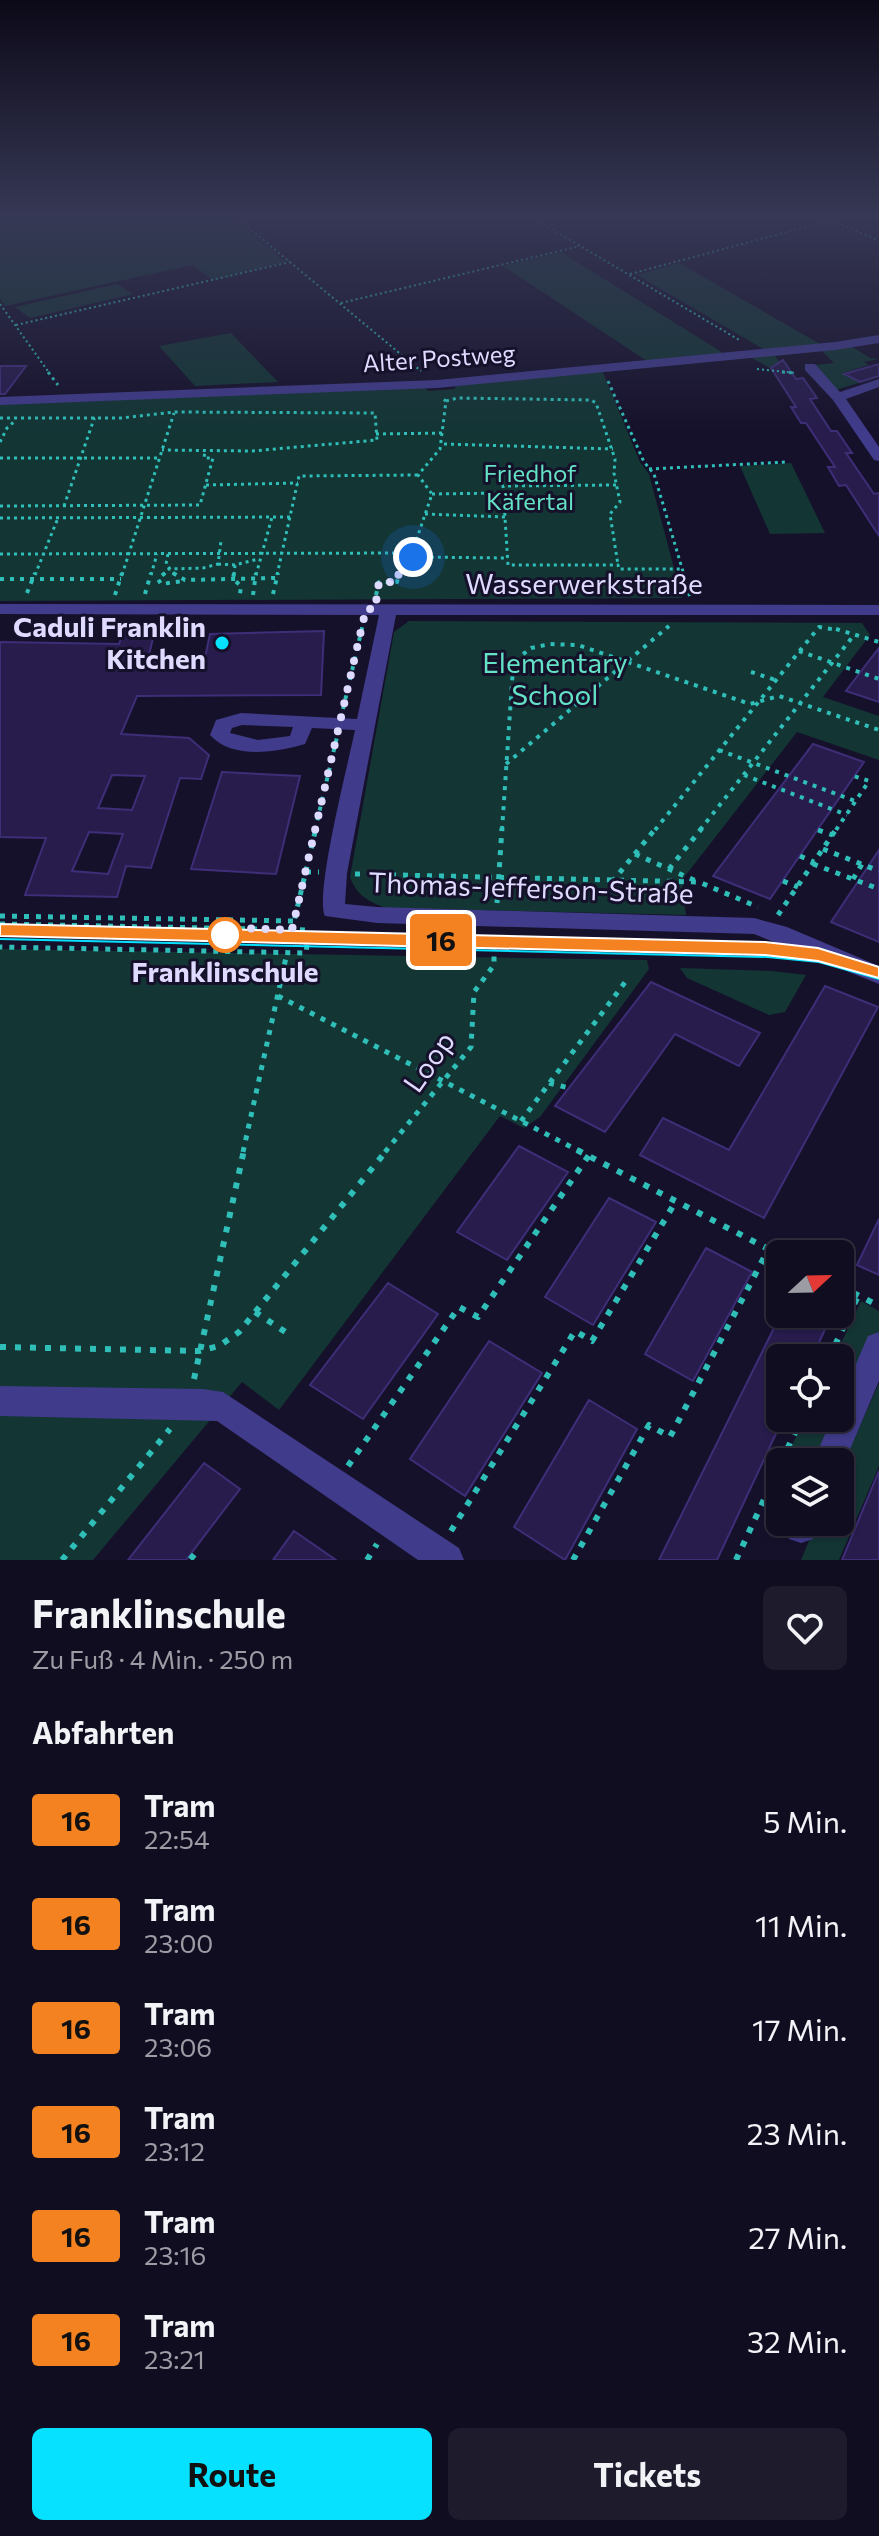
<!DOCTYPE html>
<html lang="de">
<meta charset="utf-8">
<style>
:root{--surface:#100d20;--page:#1e1b2d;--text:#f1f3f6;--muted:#9c9ca5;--line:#302d3e;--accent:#06e1ff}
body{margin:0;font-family:Commissioner,sans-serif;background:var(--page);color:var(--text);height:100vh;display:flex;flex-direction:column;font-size:30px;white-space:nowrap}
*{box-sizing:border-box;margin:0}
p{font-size:26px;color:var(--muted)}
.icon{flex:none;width:44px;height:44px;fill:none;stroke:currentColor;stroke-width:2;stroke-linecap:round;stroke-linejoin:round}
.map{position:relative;height:1560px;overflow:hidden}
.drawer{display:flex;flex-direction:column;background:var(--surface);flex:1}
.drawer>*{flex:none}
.badge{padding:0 16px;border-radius:6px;font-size:28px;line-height:52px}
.needle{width:52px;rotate:68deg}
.fabs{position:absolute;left:766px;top:1240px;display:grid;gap:16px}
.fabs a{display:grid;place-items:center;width:88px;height:88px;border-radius:12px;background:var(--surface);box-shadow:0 2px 6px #0004,0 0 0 2px var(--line);font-size:40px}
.you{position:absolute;width:40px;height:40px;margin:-20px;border:6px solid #fff;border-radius:50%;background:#1a73e8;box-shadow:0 0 0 12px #1a73e833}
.map>.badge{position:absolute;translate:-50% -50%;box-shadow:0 0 0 4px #fff}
h2{padding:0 32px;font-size:30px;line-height:72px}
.round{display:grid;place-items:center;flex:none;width:84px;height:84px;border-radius:12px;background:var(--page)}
.summary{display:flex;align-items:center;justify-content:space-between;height:136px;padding:0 32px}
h1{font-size:38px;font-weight:700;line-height:60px}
.cta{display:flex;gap:16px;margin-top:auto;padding:16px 32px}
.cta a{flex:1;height:92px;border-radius:12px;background:var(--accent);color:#111;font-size:32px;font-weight:700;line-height:92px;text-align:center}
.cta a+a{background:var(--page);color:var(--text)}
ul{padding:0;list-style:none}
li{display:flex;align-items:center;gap:24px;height:104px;padding:0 32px}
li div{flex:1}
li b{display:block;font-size:30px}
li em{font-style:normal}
li .badge{min-width:88px;font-weight:700;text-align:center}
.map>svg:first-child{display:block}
.green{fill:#133534}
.building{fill:#271c4c;stroke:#3e2e78;stroke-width:2;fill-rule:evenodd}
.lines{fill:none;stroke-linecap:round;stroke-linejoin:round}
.path-far4{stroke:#2fbeb8;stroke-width:2;stroke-dasharray:2 3;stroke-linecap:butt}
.path-far3{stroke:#2fbeb8;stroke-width:3;stroke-dasharray:3 4;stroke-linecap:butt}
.path-far2{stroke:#2fbeb8;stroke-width:4;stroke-dasharray:4 6;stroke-linecap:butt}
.path-far1{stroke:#2fbeb8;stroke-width:5;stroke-dasharray:5 7;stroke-linecap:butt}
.path{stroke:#2fbeb8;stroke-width:6;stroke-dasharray:6 9;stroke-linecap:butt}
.minor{fill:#403b8a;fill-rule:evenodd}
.tram{stroke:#06e1ff;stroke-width:2}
.line{fill:#f58220;stroke:#fff;stroke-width:2}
.walk{stroke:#dfdaff;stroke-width:8;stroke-dasharray:0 14.4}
.poi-dot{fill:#06e1ff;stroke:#16112b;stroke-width:3}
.stop-dot{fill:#fff;stroke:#f58220;stroke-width:4}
.labels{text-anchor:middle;stroke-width:6;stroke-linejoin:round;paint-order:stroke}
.far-street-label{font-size:24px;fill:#dfdaff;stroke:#16112b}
.far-park-label{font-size:24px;fill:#63e2c5;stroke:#16112b}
.street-label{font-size:28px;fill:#dfdaff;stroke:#16112b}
.poi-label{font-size:28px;font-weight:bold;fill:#dfdaff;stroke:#16112b;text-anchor:end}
.park-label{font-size:28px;fill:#63e2c5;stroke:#16112b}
.stop-label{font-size:28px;font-weight:bold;fill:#dfdaff;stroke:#16112b}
</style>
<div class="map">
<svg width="879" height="1560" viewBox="0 0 879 1560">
<rect width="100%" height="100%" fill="#16112b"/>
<!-- green -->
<path class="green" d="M0 214H228L286 262 213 280 192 265 5 306 0 299Z
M561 252 725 354 647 361 503 266Z
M679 263 820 344 765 350 637 275Z
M117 284 133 294 30 318 15 307Z
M231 333 278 382 195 386 159 346Z
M851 346 870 358 879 359 864 362 869 365 843 373 862 382 835 390 815 365 834 363 822 351 775 356 781 364 780 369H772L750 357Z
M602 370 640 462 649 474 682 598 0 601V404L425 387 428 391 455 389 456 385Z
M791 463 825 533 770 534 740 466Z
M409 621 862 623 870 635 823 697 879 716V760L797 732 682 880 686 915 386 908C368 901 357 896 350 877L394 632Z
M0 949 647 960 649 969 540 1117 524 1128 500 1116 279 1410 242 1382 93 1560H0Z
M680 968 772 971 806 975 785 1012 769 1015 687 978Z
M861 1301 879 1311V1337L822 1462H784L805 1418H840V1358H834Z
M879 1383V1466L839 1560H801L817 1522H840V1471Z"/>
<!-- building -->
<path class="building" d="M783 360 796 379 803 378 817 398 810 399 831 431H837L852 453H846L874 494 879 493V536L846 485 839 486 828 467H835L806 423H801L791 407H796L771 368Z
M879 364V376L860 382 844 374Z
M0 366H26L5 394H0Z
M124 630H155L147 663 204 662 210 634 324 631 321 695 137 696 121 734 189 738 209 755 201 779 180 778 151 868 126 866 117 897 25 895 46 838 0 837V642L119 644ZM112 775 145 776 132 810 98 808ZM89 832 123 834 108 874 72 871Z
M879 648V702L846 691 865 666Z
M813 744 864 762 770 899 713 876Z
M222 772 300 776 276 874 191 869Z
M879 850V942L831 922Z
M651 982 760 1033 739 1066 675 1034 605 1132 555 1106Z
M825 986 878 1007 764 1218 640 1155 663 1118 729 1150Z
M519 1146 568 1172 507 1260 457 1232Z
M609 1198 656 1222 593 1325 545 1297Z
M879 1219V1275L857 1265Z
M706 1248 752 1272 693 1381 645 1354Z
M388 1283 438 1314 363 1419 310 1385Z
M781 1314H832L812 1358H780V1425L717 1560H659Z
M489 1341 542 1373 465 1496 410 1459Z
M589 1400 637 1429 565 1560 514 1527Z
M204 1463 240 1489 186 1560H128Z
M879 1471V1560H842Z
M294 1531 336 1560H273Z"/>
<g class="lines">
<!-- path-far4 -->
<path class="path-far4" d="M232 214 421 371
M526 214 741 341
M819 214 879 241
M630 274 832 220
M341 303 580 246
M0 304 50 374
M16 325 290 262
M757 369 796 373"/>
<!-- path-far3 -->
<path class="path-far3" d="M48 372 58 385
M782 372 796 373
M608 381 644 462 654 474 684 575
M446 401 458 398 591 400 596 403 615 459 614 473 620 502 610 514 618 565
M0 418H121L175 412 375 413 377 440 252 451 162 450
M376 434 444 433
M0 442 7 428 15 421
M444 444 613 449
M0 458H160
M649 469 787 462
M206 485 298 483
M616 485 503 486 508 565H618L619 569H683
M432 494 504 493
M0 506 200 505 213 458H204L205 451
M64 506 94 419 92 416
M425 514 505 517
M0 518 291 517
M412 553 432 494 418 475 440 449 446 401 443 399
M0 554 412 553 413 557 508 558
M168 554 166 564 175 575
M218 564 235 565 258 559
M35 575 58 518
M122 575 174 413
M151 575 157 554
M163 575 169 569 203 568 218 564 221 541
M234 575 235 565
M256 575 272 517
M277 575 299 476 418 475
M399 575 403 553"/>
<!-- path-far2 -->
<path class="path-far2" d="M165 573 158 579 161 584 184 581
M173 573 185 580 276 578
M234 573 233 579 241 586 240 594
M683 573 690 596
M0 579H121
M27 593 35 573
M145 594 151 573
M273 594 278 573
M115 595 122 573
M253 595 256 573
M376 595 379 582H397L399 573
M836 629 879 642
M799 651 879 679
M751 672 776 680
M343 709 363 624
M719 750 855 801
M506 764 669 626
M744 775 847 815
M315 830 337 737
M502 830 513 668 517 659 531 648 550 644 578 645 750 704 779 696 879 730
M655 830 819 627 837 630
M700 830 854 635
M836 830 869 781 854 776"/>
<!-- path-far1 -->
<path class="path-far1" d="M818 830 833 835
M823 849 879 871
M635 854 696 881
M800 856 814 862
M813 864 879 889
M669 869 702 828
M306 872H319
M355 874 699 882 758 907
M853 879 862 864
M783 881 798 887
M612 882 656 828
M497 903 502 828
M778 915 837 828
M0 916 295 921
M0 924 309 930 306 953 0 947
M292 930 316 828
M278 996 581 1152
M549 1083 569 1088
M521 1121 629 977
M243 1152 287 953
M385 1152 471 1047 474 992 494 965V936"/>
<!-- path -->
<path class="path" d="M577 1150 780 1255
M840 1286 879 1306
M255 1312 287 1333
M0 1347 199 1351 219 1346 239 1332 387 1150
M829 1358 858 1296
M194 1379 244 1150
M781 1462 802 1418
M348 1466 459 1307 478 1317 589 1155
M451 1531 575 1331 592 1341 676 1201
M190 1555 196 1560
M62 1560 170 1429
M367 1560 377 1544
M573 1560 649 1425 670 1437 768 1250
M736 1560 780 1465"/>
<!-- minor -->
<path class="minor" d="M879 335V343L835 350 437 388 0 405V397L437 380 835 342Z
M805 364H815L840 392 879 379V387L846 399 879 447V461L874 460 833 400 805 370Z
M0 604 879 605V615H396L347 873 345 904 377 907 754 918 787 927 879 966V984L754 934 377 923 325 916C314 896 349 760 355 730L312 728 305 744C277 752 232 760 210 735L216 720 241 713 357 719 379 615 0 614ZM242 725 293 727 290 736 258 740 230 733 232 728Z
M879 1332V1381L840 1473V1462H813L832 1418H840V1401L868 1336Z
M0 1386 203 1389 223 1392 459 1548 464 1560H418L217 1421 0 1416Z
M787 1522H819L813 1539 801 1543 789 1539 785 1527Z"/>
<!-- tram -->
<path class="tram" d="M0 939 768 957 819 962 879 979"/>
</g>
<!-- sky -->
<linearGradient id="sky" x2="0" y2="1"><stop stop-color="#0c0918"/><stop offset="0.5" stop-color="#363855"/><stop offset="1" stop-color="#363855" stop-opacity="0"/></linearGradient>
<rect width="879" height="432" fill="url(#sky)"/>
<!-- line -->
<path class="line" d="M0 924 765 942 818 948 879 967V978L818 961 765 955 0 936Z"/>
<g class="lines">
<!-- walk -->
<path class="walk" d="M225 935 233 928 292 930 366 609H375L379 582H397L403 553H412L413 557"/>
</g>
<!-- markers -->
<circle class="poi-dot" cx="222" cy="643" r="8"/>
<circle class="stop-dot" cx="225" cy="935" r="16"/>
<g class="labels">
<!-- far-street labels -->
<g class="far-street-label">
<text transform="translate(439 359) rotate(-4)" y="8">Alter Postweg</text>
</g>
<!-- far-park labels -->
<g class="far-park-label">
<text x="530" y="482">Friedhof<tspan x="530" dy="28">Käfertal</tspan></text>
</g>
<!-- street labels -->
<g class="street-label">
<text x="584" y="594">Wasserwerkstraße</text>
<text transform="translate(531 888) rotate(2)" y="10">Thomas-Jefferson-Straße</text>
<text transform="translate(429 1062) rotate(-55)" y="10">Loop</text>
</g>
<!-- poi labels -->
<g class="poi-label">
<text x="206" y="637">Caduli Franklin<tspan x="206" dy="32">Kitchen</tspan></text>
</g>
<!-- park labels -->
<g class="park-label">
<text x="555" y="673">Elementary<tspan x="555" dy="32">School</tspan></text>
</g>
<!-- stop labels -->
<g class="stop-label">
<text x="225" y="982">Franklinschule</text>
</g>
</g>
</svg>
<div class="fabs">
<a><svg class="needle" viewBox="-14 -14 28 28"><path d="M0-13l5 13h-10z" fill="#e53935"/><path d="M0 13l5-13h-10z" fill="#9c9ca5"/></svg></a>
<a><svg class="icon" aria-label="locate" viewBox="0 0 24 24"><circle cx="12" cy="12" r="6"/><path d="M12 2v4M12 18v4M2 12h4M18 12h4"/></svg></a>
<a><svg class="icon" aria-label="layers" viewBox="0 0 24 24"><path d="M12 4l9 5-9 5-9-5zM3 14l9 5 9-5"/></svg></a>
</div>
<div class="you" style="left:413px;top:557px"></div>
<b class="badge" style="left:441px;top:940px;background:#f58220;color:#111">16</b>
</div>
<section class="drawer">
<div class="summary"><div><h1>Franklinschule</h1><p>Zu Fuß · 4 Min. · 250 m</p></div><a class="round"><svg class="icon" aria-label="heart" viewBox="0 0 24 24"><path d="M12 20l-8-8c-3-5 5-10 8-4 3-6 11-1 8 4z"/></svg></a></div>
<h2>Abfahrten</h2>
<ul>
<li><span class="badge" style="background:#f58220;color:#111">16</span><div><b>Tram</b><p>22:54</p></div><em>5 Min.</em></li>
<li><span class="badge" style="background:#f58220;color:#111">16</span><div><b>Tram</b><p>23:00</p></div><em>11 Min.</em></li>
<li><span class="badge" style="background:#f58220;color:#111">16</span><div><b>Tram</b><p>23:06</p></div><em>17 Min.</em></li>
<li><span class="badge" style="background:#f58220;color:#111">16</span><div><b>Tram</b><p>23:12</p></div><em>23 Min.</em></li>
<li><span class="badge" style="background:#f58220;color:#111">16</span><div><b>Tram</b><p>23:16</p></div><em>27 Min.</em></li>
<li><span class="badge" style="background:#f58220;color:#111">16</span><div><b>Tram</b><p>23:21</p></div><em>32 Min.</em></li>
</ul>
<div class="cta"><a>Route</a><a>Tickets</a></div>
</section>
